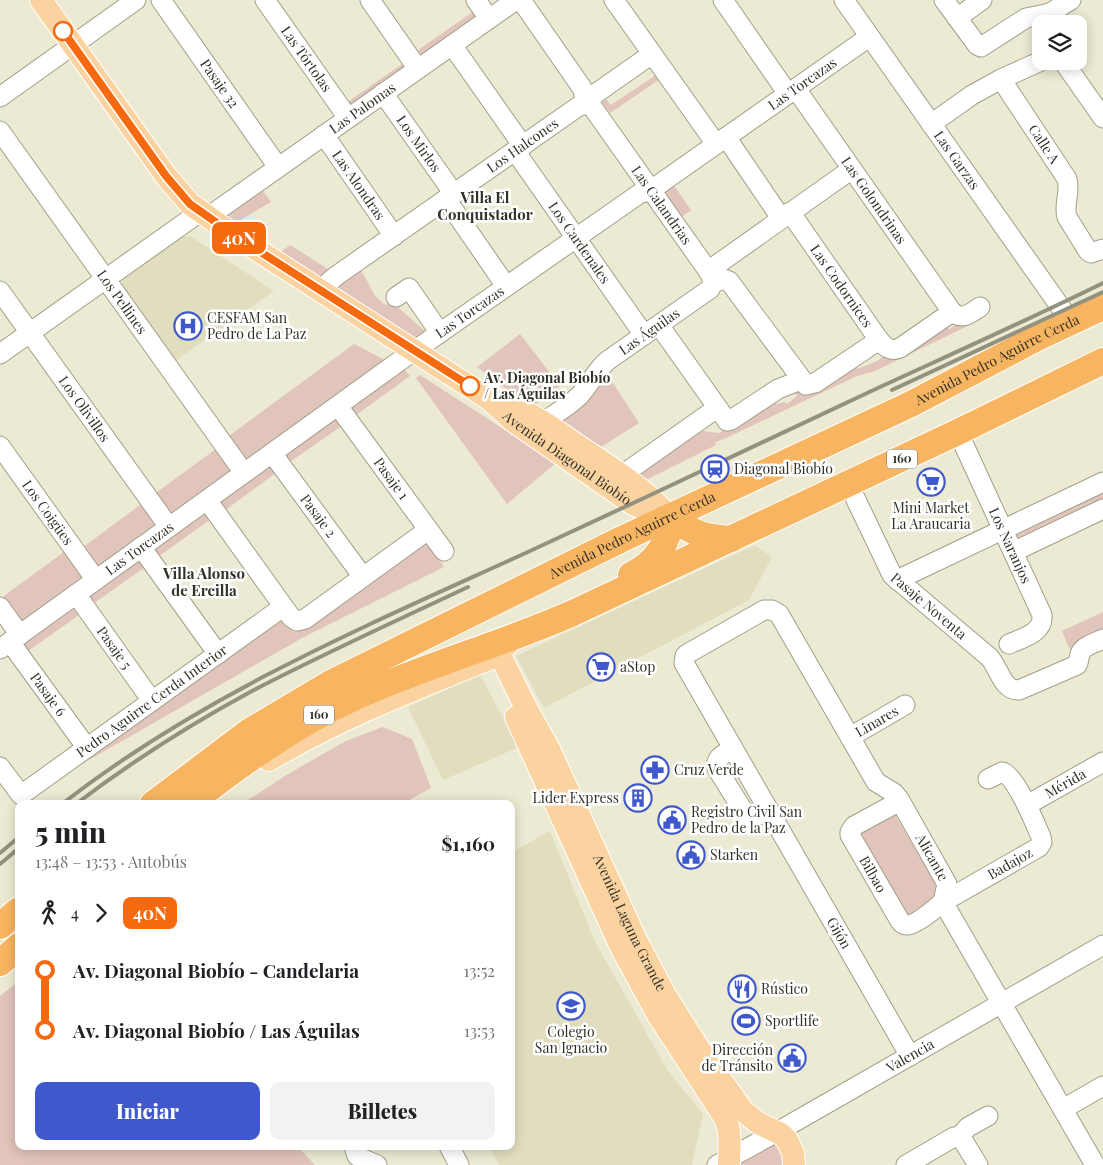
<!DOCTYPE html>
<html lang="es">
<meta charset="utf-8">
<style>
:root{--surface:#fff;--page:#f2f2f2;--text:#202124;--muted:#757577;--accent:#3f58cb}
body{margin:0;font-family:"Playfair Display",serif;background:var(--page);color:var(--text);height:100vh;display:flex;flex-direction:column;font-size:19px;white-space:nowrap}
*{box-sizing:border-box;margin:0}
p{font-size:16px;color:var(--muted)}
.icon{flex:none;width:28px;height:28px;fill:none;stroke:currentColor;stroke-width:2;stroke-linecap:round;stroke-linejoin:round}
.map{position:relative;flex:1;overflow:hidden}
.details{position:absolute;left:15px;top:800px;width:500px;height:350px;display:flex;flex-direction:column;background:var(--surface);border-radius:10px;box-shadow:0 2px 12px #0003}
.details>*{flex:none}
.badge{padding:0 10px;border-radius:8px;font-size:18px;line-height:32px}
.tools{position:absolute;left:1032px;top:15px;display:grid;gap:10px}
.tools a{display:grid;place-items:center;width:55px;height:55px;border-radius:10px;background:var(--surface);box-shadow:0 2px 12px #0003;font-size:25px}
.map>.badge{position:absolute;translate:-50% -50%;box-shadow:0 0 0 2px #fff}
.legs{display:flex;align-items:center;gap:8px;height:55px;padding:0 20px;font-size:16px}
.legs p{margin-inline-start:auto}
.summary{display:flex;align-items:center;justify-content:space-between;height:85px;padding:0 20px}
h1{font-size:28px;font-weight:800;line-height:38px}
.action{display:flex;gap:10px;margin-top:auto;padding:10px 20px}
.action a{flex:1;height:58px;border-radius:10px;background:var(--accent);color:#fff;font-size:20px;font-weight:800;line-height:58px;text-align:center}
.action a+a{background:var(--page);color:var(--text)}
ul{padding:0 20px;list-style:none}
li{display:flex;align-items:center;gap:18px;height:60px;font-size:19px}
li i{display:grid;place-items:center;width:8px;height:100%;margin:0 6px;background:currentColor}
li i::after{content:'';width:12px;height:12px;margin:-6px;border:4px solid;border-radius:50%;background:var(--surface)}
li p{margin-inline-start:auto}
li:first-child i{background:linear-gradient(#0000 50%,currentColor 0)}
li:last-child i{background:linear-gradient(currentColor 50%,#0000 0)}
.map>svg:first-child{display:block}
.built{fill:#e0debe}
.green{fill:#e1c4bb}
.lines{fill:none;stroke-linecap:round;stroke-linejoin:round}
.minor-casing{stroke:#a19f88;stroke-width:21}
.major-casing{stroke:#fff;stroke-width:24}
.highway-casing{stroke:#fff;stroke-width:28}
.minor{stroke:#fff;stroke-width:19}
.major{stroke:#fbd3a0;stroke-width:22}
.highway{stroke:#f8b561;stroke-width:26}
.rail{stroke:#939180;stroke-width:4}
.line-1-casing{stroke:#fff;stroke-width:11}
.line-1{stroke:#f56a0f;stroke-width:8}
.stop-1-dot{fill:#fff;stroke:#f56a0f;stroke-width:2.5}
.labels{text-anchor:middle;stroke-width:5;stroke-linejoin:round;paint-order:stroke}
.shield{fill:#fff;stroke:#706f68;stroke-width:1}
.shield-label{font-size:12px;font-weight:bold;fill:#323128}
.street-label{font-size:14px;fill:#323128;stroke:#fff}
.poi-label{font-size:14px;fill:#323128;stroke:#fff;text-anchor:start}
.stop-label{font-size:14px;font-weight:bold;fill:#323128;stroke:#fff;text-anchor:start}
.neighbourhood-label{font-size:15px;font-weight:bold;fill:#323128;stroke:#fff}
</style>
<div class="map">
<svg width="1103" height="1165" viewBox="0 0 1103 1165">
<rect width="100%" height="100%" fill="#ecead2"/>
<!-- built -->
<path class="built" d="M182 236H190L274 291 175 361 122 286 123 277Z
M755 545 772 557 749 600 544 708 516 656Z
M480 675 519 747 443 780 408 707Z
M550 831 595 942 668 1071 703 1114 692 1165H499L489 1146H511V853Z"/>
<!-- green -->
<path class="green" d="M474 11 480 19 424 59 418 50Z
M405 62 409 68 350 111 345 104Z
M656 75 663 77 610 113 602 102 606 99 611 105Z
M673 184 691 210 680 218 662 191Z
M261 188 271 202 237 222 221 216Z
M290 245 331 271 320 277 277 255Z
M360 268 375 296 385 305 392 302 426 332 411 342 330 288Z
M977 311 982 319 875 371 857 376 722 440 715 442 716 445 644 481 633 472 697 425 702 431 719 433 770 399 777 404 784 402 787 404 797 396 795 393 841 362 850 360 858 369 877 361 934 321 950 329Z
M520 334 560 386 531 408 477 367Z
M354 344 387 361 244 462 226 438Z
M404 369 410 376 352 418 347 410Z
M606 372 639 423 601 447 562 420Z
M420 375 556 463 507 504 416 378Z
M337 416 343 425 287 464 281 456Z
M220 446 235 468 168 516 153 495Z
M274 462 280 470 220 514 214 505Z
M1103 488V505L1014 547 1008 533Z
M144 502 160 524 96 568 82 548Z
M206 511 211 519 155 559 149 552Z
M425 538 444 567 302 638 89 760 86 755 281 615 294 632Z
M64 552 83 579 20 624 1 598Z
M141 557 148 565 90 606 84 598Z
M73 607 79 615 24 654 18 646Z
M1103 612V634L1070 650 1062 631Z
M383 727 412 739 431 788 402 804H242L288 774 346 741Z
M894 813 937 886 940 894 910 921 857 829Z
M19 981V1146H297L315 1165H0V996Z
M777 1140 786 1165H736Z"/>
<g class="lines">
<!-- minor casing -->
<g class="minor-casing">
<g id="minor">
<path id="s1" d="M161 0 278 167"/>
<path id="s2" d="M265 0 348 118"/>
<path d="M370 0 418 69"/>
<path d="M476 0 489 19"/>
<path id="s3" d="M521 0 582 88 587 104 593 108 711 275 713 283"/>
<path d="M614 0 716 144"/>
<path d="M723 0 788 94"/>
<path id="s4" d="M844 0 1071 322"/>
<path d="M944 0 977 45 981 47 1026 18 1050 13 1071 0"/>
<path d="M957 18 982 0"/>
<path d="M452 45 523 146"/>
<path d="M1063 61 1103 118"/>
<path id="s5" d="M1001 79 1067 179C1071 192 1063 205 1067 217L1088 251 1091 253 1103 249"/>
<path id="s6" d="M796 89 952 312"/>
<path id="s7" d="M383 93 454 194"/>
<path d="M0 97 136 0"/>
<path d="M931 124 972 95 1001 79 1041 61"/>
<path id="s8" d="M0 131 244 473"/>
<path id="s9" d="M324 135 394 236"/>
<path d="M726 137 781 218"/>
<path id="s10" d="M515 151 644 335"/>
<path d="M446 199 506 286"/>
<path id="s11" d="M790 212 879 340C885 347 890 352 900 348L952 312C963 321 970 313 980 307"/>
<path id="s12" d="M208 217 516 0"/>
<path d="M708 271 852 169"/>
<path d="M713 283 724 279 729 281 806 385 815 383 879 340"/>
<path id="s13" d="M320 290 336 276 579 106 587 104 595 94 652 54"/>
<path id="s14" d="M0 291 169 527"/>
<path d="M396 297 409 288 440 333"/>
<path d="M659 325 727 421 731 420 778 389 801 380"/>
<path d="M0 354 200 212"/>
<path id="s15" d="M338 406 444 551"/>
<path id="s16" d="M543 422C555 414 569 406 579 396 590 384 595 372 607 361L710 289 713 283"/>
<path id="s17" d="M958 432 1042 615C1044 633 1022 638 1009 644"/>
<path id="s18" d="M0 446 96 580"/>
<path id="s19" d="M272 453 363 577"/>
<path d="M622 475 717 408"/>
<path id="s20" d="M848 483 892 575 989 657C999 667 1002 691 1019 690L1077 665C1080 660 1078 657 1081 652 1084 646 1097 642 1103 639"/>
<path d="M207 500 291 617 297 621 305 619 428 530"/>
<path d="M141 547 218 654"/>
<path d="M1013 552 1103 509"/>
<path d="M897 580 1103 482"/>
<path id="s21" d="M76 594 152 701"/>
<path d="M0 607 20 635"/>
<path id="s22" d="M10 642 87 748"/>
<path id="s23" d="M0 649 401 360 639 194 651 190 869 37"/>
<path id="s24" d="M850 737 905 705"/>
<path d="M733 749C724 754 713 758 718 770L747 817H754L768 810"/>
<path id="s25" d="M0 767 21 795 283 607"/>
<path id="s26" d="M900 801 854 826 850 832V835L900 921C902 924 903 925 907 925 916 925 936 908 943 902L1039 847 1042 842 1041 837C1035 823 1015 774 1002 772L988 779"/>
<path id="s27" d="M1027 805 1103 762"/>
<path id="s28" d="M910 1056 684 663 685 656 687 654 764 610H772L779 614 876 782 894 793 899 799 947 884 943 902 1095 1165"/>
<path d="M1063 1109 1103 1086"/>
<path d="M959 1137 968 1127 988 1116"/>
<path d="M357 1146 355 1150 357 1156 361 1158 377 1165"/>
<path d="M449 1146 459 1165"/>
<path id="s29" d="M717 1165 784 1128 1103 945"/>
<path d="M906 1165 954 1137 962 1139 978 1165"/>
</g>
</g>
<!-- major casing -->
<g class="major-casing">
<g id="major">
<path id="s30" d="M41 0 166 176 190 204 234 235 489 399 513 421 633 504 649 511 670 517"/>
<path d="M504 403C531 412 554 429 577 445 607 465 638 484 663 510"/>
<path id="s31" d="M499 653 525 706 549 749 635 938 665 995 699 1049 743 1111 758 1123 781 1134 787 1140 793 1153 794 1165"/>
<path d="M516 717 622 949 658 1015 725 1118C732 1134 729 1148 729 1165"/>
<path d="M269 760C340 718 412 690 489 659L499 653 507 645"/>
</g>
</g>
<!-- highway casing -->
<g class="highway-casing">
<g id="highway">
<path d="M670 517C691 532 704 538 731 539"/>
<path d="M631 575C654 564 671 542 670 517"/>
<path id="s32" d="M153 804 250 731 331 683 620 540 911 404 1037 338 1103 307"/>
<path d="M189 804C242 763 296 724 358 696 428 664 503 644 573 613L958 432 1103 361"/>
<path d="M0 926 19 910"/>
<path d="M0 963 19 946"/>
</g>
</g>
<!-- minor -->
<use href="#minor" class="minor"/>
<!-- major -->
<use href="#major" class="major"/>
<!-- highway -->
<use href="#highway" class="highway"/>
<!-- rail -->
<path class="rail" d="M892 390 1103 292
M62 804C203 694 368 625 530 551 647 497 763 442 880 387 954 353 1030 319 1103 283
M76 804C131 762 191 724 252 691 323 654 396 621 468 587
M0 853 19 837
M0 864 19 848"/>
</g>
<g class="lines">
<!-- line-1 casing -->
<g class="line-1-casing">
<path id="line-1" d="M63 31 166 176 190 204 234 235 470 386"/>
</g>
<!-- line-1 -->
<use href="#line-1" class="line-1"/>
</g>
<!-- icons -->
<defs>
<g id="hospital-ring" transform="scale(1.4375)"><circle r="9.5" fill="#fff" stroke="#3f58cb" stroke-width="1.5"/><path d="M-5-5h3v3.5h4V-5h3V5h-3V1.5h-4V5h-3Z" fill="#3f58cb"/></g>
<g id="station-ring" transform="scale(1.4375)"><circle r="9.5" fill="#fff" stroke="#3f58cb" stroke-width="1.5"/><path d="M-3-6H3Q5-6 5-4V2Q5 4 3 4L4.5 6H3L1.5 4h-3L-3 6H-4.5L-3 4Q-5 4-5 2V-4Q-5-6-3-6ZM-3.5-4v3h7v-3ZM-3.5 1v1.5H-2V1ZM2 1v1.5H3.5V1Z" fill="#3f58cb"/></g>
<g id="supermarket-ring" transform="scale(1.4375)"><circle r="9.5" fill="#fff" stroke="#3f58cb" stroke-width="1.5"/><path d="M-6-5.5h2.5l.6 2H6L4.5 2H-2.5L-4.4-4H-6ZM-1.5 3.2a1.3 1.3 0 1 0 .1 0ZM3 3.2a1.3 1.3 0 1 0 .1 0Z" fill="#3f58cb"/></g>
<g id="pharmacy-ring" transform="scale(1.4375)"><circle r="9.5" fill="#fff" stroke="#3f58cb" stroke-width="1.5"/><path d="M-2-6h4v4h4v4h-4v4h-4v-4h-4v-4h4Z" fill="#3f58cb"/></g>
<g id="building-ring" transform="scale(1.4375)"><circle r="9.5" fill="#fff" stroke="#3f58cb" stroke-width="1.5"/><path d="M-4-6H4V6H1V3H-1V6H-4ZM-2.5-4.3h1.7v1.8h-1.7ZM.8-4.3h1.7v1.8H.8ZM-2.5-1h1.7V.8h-1.7ZM.8-1h1.7V.8H.8Z" fill="#3f58cb"/></g>
<g id="civic-ring" transform="scale(1.4375)"><circle r="9.5" fill="#fff" stroke="#3f58cb" stroke-width="1.5"/><path d="M-.6-6.5H3V-4.5H.6V-3L4-1V1h2V6H-6V1h2V-1L-.6-3ZM-1.2 2.5V6h2.4V2.5Z" fill="#3f58cb"/></g>
<g id="restaurant-ring" transform="scale(1.4375)"><circle r="9.5" fill="#fff" stroke="#3f58cb" stroke-width="1.5"/><path d="M-5-6h1v4h1v-4h1v4h1v-4h1v5L-1.5 .5V6h-2V.5L-5-1ZM5-6V6H3V1.5H1.5Q1.5-4 5-6Z" fill="#3f58cb"/></g>
<g id="school-ring" transform="scale(1.4375)"><circle r="9.5" fill="#fff" stroke="#3f58cb" stroke-width="1.5"/><path d="M0-5L7-2L0 1L-7-2ZM-4 1L0 2.5L4 1V4Q0 6-4 4Z" fill="#3f58cb"/></g>
<g id="stadium-ring" transform="scale(1.4375)"><circle r="9.5" fill="#fff" stroke="#3f58cb" stroke-width="1.5"/><path d="M0-5a6.5 5 0 1 0 0 10a6.5 5 0 1 0 0-10ZM-3.5-1.8h7v3.6h-7Z" fill="#3f58cb"/></g>
</defs>
<g fill-rule="evenodd">
<use href="#hospital-ring" x="188" y="326"/>
<use href="#station-ring" x="715" y="469"/>
<use href="#supermarket-ring" x="931" y="482"/>
<use href="#supermarket-ring" x="601" y="667"/>
<use href="#pharmacy-ring" x="655" y="770"/>
<use href="#building-ring" x="638" y="798"/>
<use href="#civic-ring" x="672" y="820"/>
<use href="#civic-ring" x="691" y="855"/>
<use href="#restaurant-ring" x="742" y="989"/>
<use href="#school-ring" x="571" y="1006"/>
<use href="#stadium-ring" x="746" y="1021"/>
<use href="#civic-ring" x="792" y="1058"/>
</g>
<!-- markers -->
<g class="stop-1-dot">
<circle cx="63" cy="31" r="9"/>
<circle cx="470" cy="386" r="9"/>
</g>
<g class="labels">
<!-- shield labels -->
<g class="shield">
<rect x="887" y="449.5" width="30" height="19" rx="4"/>
<rect x="304" y="705.5" width="30" height="19" rx="4"/>
</g>
<g class="shield-label">
<text x="902" y="463">160</text>
<text x="319" y="719">160</text>
</g>
<!-- street labels -->
<g class="street-label">
<text dy="5" stroke="none"><textPath href="#s2" startOffset="72">Las Tórtolas</textPath></text>
<text dy="5" stroke="none"><textPath href="#s1" startOffset="102">Pasaje 32</textPath></text>
<text dy="5" stroke="none"><textPath href="#s23" startOffset="982">Las Torcazas</textPath></text>
<text dy="5" stroke="none"><textPath href="#s12" startOffset="189">Las Palomas</textPath></text>
<text dy="5" stroke="none"><textPath href="#s7" startOffset="62">Los Mirlos</textPath></text>
<text dy="5" stroke="none"><textPath href="#s5" startOffset="78">Calle A</textPath></text>
<text dy="5" stroke="none"><textPath href="#s13" startOffset="249">Los Halcones</textPath></text>
<text dy="5" stroke="none"><textPath href="#s4" startOffset="196">Las Garzas</textPath></text>
<text dy="5" stroke="none"><textPath href="#s9" startOffset="61">Las Alondras</textPath></text>
<text dy="5" stroke="none"><textPath href="#s6" startOffset="136">Las Golondrinas</textPath></text>
<text dy="5" stroke="none"><textPath href="#s3" startOffset="250">Las Calandrias</textPath></text>
<text dy="5" stroke="none"><textPath href="#s10" startOffset="112">Los Cardenales</textPath></text>
<text dy="5" stroke="none"><textPath href="#s11" startOffset="90">Las Codornices</textPath></text>
<text dy="5" stroke="none"><textPath href="#s8" startOffset="210">Los Pellines</textPath></text>
<text dy="5" stroke="none"><textPath href="#s23" startOffset="578">Las Torcazas</textPath></text>
<text dy="5" stroke="none"><textPath href="#s16" startOffset="141">Las Águilas</textPath></text>
<text dy="5" stroke="none"><textPath href="#s32" startOffset="956">Avenida Pedro Aguirre Cerda</textPath></text>
<text dy="5" stroke="none"><textPath href="#s14" startOffset="145">Los Olivillos</textPath></text>
<text dy="5" stroke="none"><textPath href="#s30" startOffset="708">Avenida Diagonal Biobío</textPath></text>
<text dy="5" stroke="none"><textPath href="#s15" startOffset="90">Pasaje 1</textPath></text>
<text dy="5" stroke="none"><textPath href="#s18" startOffset="82">Los Coigües</textPath></text>
<text dy="5" stroke="none"><textPath href="#s19" startOffset="78">Pasaje 2</textPath></text>
<text dy="5" stroke="none"><textPath href="#s32" startOffset="551">Avenida Pedro Aguirre Cerda</textPath></text>
<text dy="5" stroke="none"><textPath href="#s17" startOffset="125">Los Naranjos</textPath></text>
<text dy="5" stroke="none"><textPath href="#s23" startOffset="172">Las Torcazas</textPath></text>
<text dy="5" stroke="none"><textPath href="#s20" startOffset="150">Pasaje Noventa</textPath></text>
<text dy="5" stroke="none"><textPath href="#s21" startOffset="66">Pasaje 5</textPath></text>
<text dy="5" stroke="none"><textPath href="#s22" startOffset="65">Pasaje 6</textPath></text>
<text dy="5" stroke="none"><textPath href="#s25" startOffset="196">Pedro Aguirre Cerda Interior</textPath></text>
<text dy="5" stroke="none"><textPath href="#s24" startOffset="31">Linares</textPath></text>
<text dy="5" stroke="none"><textPath href="#s27" startOffset="44">Mérida</textPath></text>
<text dy="5" stroke="none"><textPath href="#s28" startOffset="858">Alicante</textPath></text>
<text dy="5" stroke="none"><textPath href="#s26" startOffset="291">Badajoz</textPath></text>
<text dy="5" stroke="none"><textPath href="#s26" startOffset="108">Bilbao</textPath></text>
<text dy="5" stroke="none"><textPath href="#s31" startOffset="300">Avenida Laguna Grande</textPath></text>
<text transform="translate(839 933) rotate(60)" y="5">Gijón</text>
<text dy="5" stroke="none"><textPath href="#s29" startOffset="222">Valencia</textPath></text>
</g>
<!-- poi labels -->
<g class="poi-label">
<text x="207" y="323">CESFAM San<tspan x="207" dy="16">Pedro de La Paz</tspan></text>
<text x="734" y="474">Diagonal Biobío</text>
<text x="931" y="513" text-anchor="middle">Mini Market<tspan x="931" dy="16">La Araucaria</tspan></text>
<text x="620" y="672">aStop</text>
<text x="674" y="775">Cruz Verde</text>
<text x="619" y="803" text-anchor="end">Lider Express</text>
<text x="691" y="817">Registro Civil San<tspan x="691" dy="16">Pedro de la Paz</tspan></text>
<text x="710" y="860">Starken</text>
<text x="761" y="994">Rústico</text>
<text x="765" y="1026">Sportlife</text>
<text x="571" y="1037" text-anchor="middle">Colegio<tspan x="571" dy="16">San Ignacio</tspan></text>
<text x="773" y="1055" text-anchor="end">Dirección<tspan x="773" dy="16">de Tránsito</tspan></text>
</g>
<!-- stop labels -->
<g class="stop-label">
<text x="484" y="383">Av. Diagonal Biobío<tspan x="484" dy="16">/ Las Águilas</tspan></text>
</g>
<!-- neighbourhood labels -->
<g class="neighbourhood-label">
<text x="485" y="203">Villa El<tspan x="485" dy="17">Conquistador</tspan></text>
<text x="204" y="579">Villa Alonso<tspan x="204" dy="17">de Ercilla</tspan></text>
</g>
</g>
</svg>
<div class="tools">
<a><svg class="icon" aria-label="layers" viewBox="0 0 24 24"><path d="M12 4l9 5-9 5-9-5zM3 14l9 5 9-5"/></svg></a>
</div>
<b class="badge" style="left:239px;top:238px;background:#f56a0f;color:#fff">40N</b>
<section class="details">
<div class="summary"><div><h1>5 min</h1><p>13:48 – 13:53 · Autobús</p></div><b>$1,160</b></div>
<div class="legs"><svg class="icon" aria-label="walk" viewBox="0 0 24 24"><circle cx="13" cy="4" r="2"/><path d="M13 8l-2 6 4 7M11 14l-3 7M7 12l3-4h3l4 4"/></svg>4<svg class="icon" aria-label="forward" viewBox="0 0 24 24"><path d="M9 5l7 7-7 7"/></svg><b class="badge" style="background:#f56a0f;color:#fff">40N</b></div>
<ul>
<li><i style="color:#f56a0f"></i><b>Av. Diagonal Biobío - Candelaria</b><p>13:52</p></li>
<li><i style="color:#f56a0f"></i><b>Av. Diagonal Biobío / Las Águilas</b><p>13:53</p></li>
</ul>
<div class="action"><a>Iniciar</a><a>Billetes</a></div>
</section>
</div>
